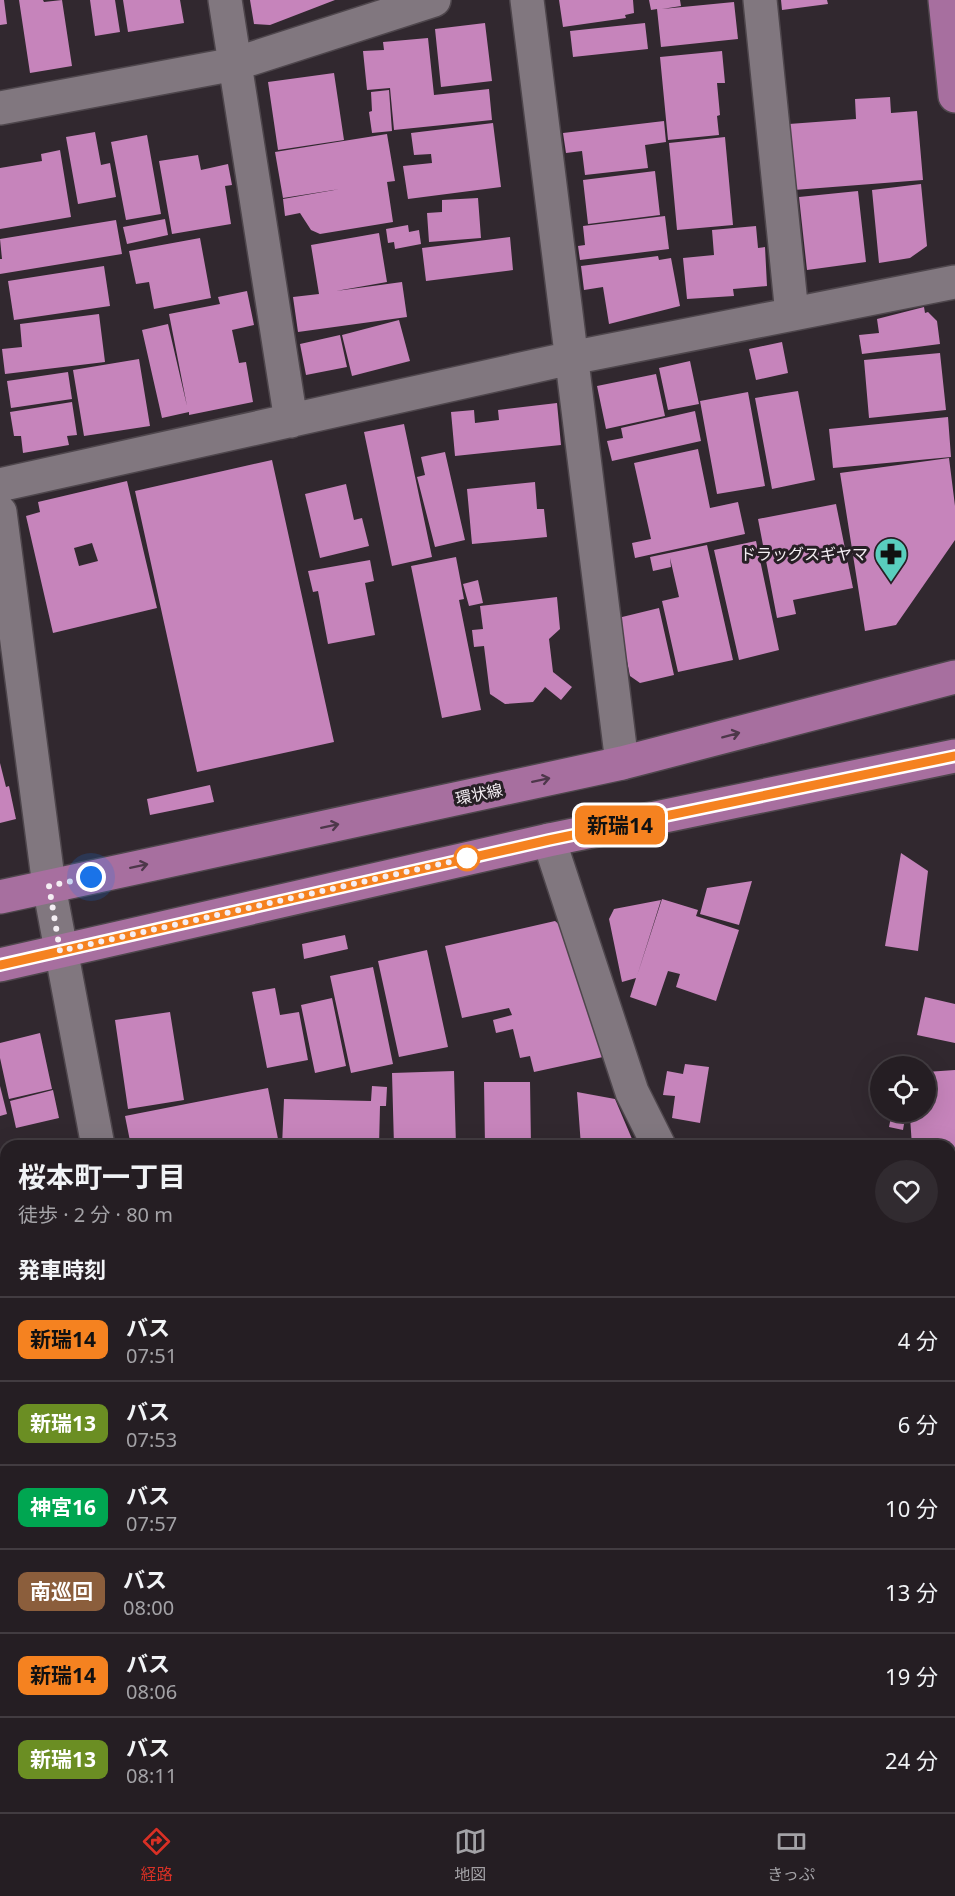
<!DOCTYPE html>
<html lang="ja">
<meta charset="utf-8">
<style>
:root{--surface:#251e23;--page:#312b30;--text:#f1f3f6;--muted:#a3a2a6;--line:#423c41;--accent:#d93025}
body{margin:0;font-family:"Noto Sans","Noto Sans JP",sans-serif;background:var(--page);color:var(--text);height:100vh;display:flex;flex-direction:column;font-size:22px;white-space:nowrap}
*{box-sizing:border-box;margin:0}
p{font-size:20px;color:var(--muted)}
.icon{flex:none;width:33px;height:33px;fill:none;stroke:currentColor;stroke-width:2;stroke-linecap:round;stroke-linejoin:round}
.map{position:relative;flex:1;overflow:hidden}
.details{position:absolute;left:0px;top:1140px;width:956px;height:672px;display:flex;flex-direction:column;background:var(--surface);border-radius:18px 18px 0 0;box-shadow:0 6px 24px #0002,0 0 0 2px var(--line)}
.details>*{flex:none}
.badge{padding:0 12px;border-radius:9px;font-size:21px;line-height:39px}
.tools{position:absolute;left:870px;top:1056px;display:grid;gap:12px}
.tools a{display:grid;place-items:center;width:66px;height:66px;border-radius:50%;background:var(--surface);box-shadow:0 6px 24px #0002,0 0 0 2px var(--line);font-size:30px}
.you{position:absolute;width:30px;height:30px;margin:-15px;border:4px solid #fff;border-radius:50%;background:#1a73e8;box-shadow:0 0 0 9px #1a73e833}
.map>.badge{position:absolute;translate:-50% -50%;box-shadow:0 0 0 3px #fff}
h2{padding:0 18px;font-size:22px;line-height:54px}
.round{display:grid;place-items:center;flex:none;width:63px;height:63px;border-radius:32px;background:var(--page)}
.summary{display:flex;align-items:center;justify-content:space-between;height:102px;padding:0 18px}
h1{font-size:28px;font-weight:700;line-height:45px}
ul{padding:0;list-style:none}
li{display:flex;align-items:center;gap:18px;height:84px;padding:0 18px;border-top:2px solid var(--line)}
li div{flex:1}
li b{display:block;font-size:22px}
li em{font-style:normal}
li .badge{min-width:66px;font-weight:700;text-align:center}
.tabs{display:flex;justify-content:space-around;align-items:center;height:84px;border-top:2px solid var(--line);background:var(--surface);font-size:16px;color:var(--muted)}
.tabs a{display:grid;justify-items:center;gap:3px}
.tabs .current{color:var(--accent)}
.map>svg:first-child{display:block}
.building{fill:#c684bb;fill-rule:evenodd}
.lines{fill:none;stroke-linecap:round;stroke-linejoin:round}
.minor-casing{stroke:#4e464c;stroke-width:36}
.major-casing{stroke:#4e464c;stroke-width:36}
.minor{stroke:#81777f;stroke-width:33}
.major{stroke:#a76f9f;stroke-width:33}
.rail{stroke:#9c949a;stroke-width:4.5;stroke-dasharray:8 8;stroke-linecap:butt}
.oneway{stroke:#4d374a}
.line-casing{stroke:#fff;stroke-width:14}
.line{stroke:#f58220;stroke-width:9}
.walk{stroke:#f4eef3;stroke-width:6;stroke-dasharray:0 10.8}
.stop-dot{fill:#fff;stroke:#f58220;stroke-width:3}
.labels{text-anchor:middle;stroke-width:6;stroke-linejoin:round;paint-order:stroke}
.poi-label{font-size:16px;fill:#f4eef3;stroke:#271f25;text-anchor:end}
.street-label{font-size:16px;fill:#f4eef3;stroke:#271f25}
</style>
<div class="map">
<svg width="955" height="1812" viewBox="0 0 955 1812">
<rect width="100%" height="100%" fill="#31282f"/>
<!-- building -->
<path class="building" d="M0 0H4L7 24 0 25Z
M19 0H43L44 2 62 0 72 66 30 73Z
M90 0H115L120 32 95 36Z
M123 0H180L184 23 128 32Z
M250 0H335L270 25 254 24Z
M559 0H633L634 13 625 15 626 18 563 27Z
M649 0H680L681 6 662 9 734 2 738 39 661 47 657 9 651 10Z
M781 0H827L828 4 782 10Z
M485 23 492 81 441 87 435 29Z
M645 23 648 49 573 57 570 31Z
M428 38 434 95 489 89 492 120 394 130 390 88 367 90 363 51 384 50 383 42Z
M722 51 725 83H717L720 115 717 116 719 135 668 140 660 57Z
M334 73 344 140 278 150 268 82Z
M389 90 392 131 372 133 369 112 372 111 371 92Z
M890 97 891 113 917 111 923 180 794 190 789 124 856 119 855 99Z
M664 121 666 142 645 145 648 168 585 175 582 151 566 153 563 133Z
M493 123 501 187 408 199 403 166 432 163 431 154 414 155 411 133Z
M95 132 101 165 110 163 116 197 78 204 66 137Z
M387 134 395 181 387 182 393 222 320 234 311 230 300 213 285 216 283 199 340 189 283 198 275 152Z
M147 135 161 214 126 220 111 142Z
M725 137 733 225 677 230 669 143Z
M60 150 71 217 0 229V168L42 161 41 154Z
M198 155 201 170 228 164 232 185 225 186 231 224 172 234 159 161Z
M655 171 660 215 588 224 583 180Z
M921 184 927 246 910 258 879 263 872 190Z
M858 191 866 262 807 270 799 197Z
M478 198 481 238 429 242 427 213 442 212V200Z
M665 216 669 249 580 260 578 246 585 245 583 226Z
M165 219 168 235 127 244 123 227Z
M116 220 122 254 0 274V259H2L0 239Z
M408 225 409 232 419 230 421 244 395 249 394 242 388 243 386 229Z
M756 226 758 248 765 247 767 286 733 289 734 296 687 299 683 258 714 255 712 230Z
M379 233 387 282 336 291 402 282 407 317 298 332 293 297 319 294 311 245Z
M510 237 513 270 426 281 422 248Z
M200 238 211 298 154 309 149 282 136 284 129 251Z
M658 256 659 260 671 258 680 306 609 324 603 287 584 290 581 266Z
M104 266 110 306 14 320 8 281Z
M247 291 254 325 232 330 239 363 246 362 253 402 189 415V412L162 418 142 330 168 324 187 406 169 314 220 304 218 297Z
M924 307 925 313 928 312 937 321 940 344 862 354 859 335 879 333 877 319Z
M99 314 105 362 5 374 2 349 22 347 20 324Z
M399 320 410 361 352 376 342 335Z
M340 335 347 367 306 375 300 344Z
M782 342 788 373 756 380 749 349Z
M940 353 946 410 869 418 864 360Z
M139 359 150 426 84 436 73 370Z
M690 361 699 404 668 410 659 368Z
M68 372 72 399 11 408 7 381Z
M656 374 665 416 606 429 597 386Z
M798 391 815 480 772 489 755 398Z
M748 392 765 486 717 494 700 401Z
M72 402 77 435 67 436 69 445 23 453 21 436H14L10 412Z
M557 403 561 445 455 456 451 412 474 410 475 423 499 420 498 410Z
M695 411 701 441 612 461 607 441 623 438 621 428Z
M948 417 951 457 833 468 829 429Z
M404 424 432 557 392 566 364 432Z
M698 449 710 508 738 502 745 534 635 558 632 543 651 539 634 463Z
M445 452 465 540 435 547 417 477 425 475 421 457Z
M949 458 955 506V540L896 625 865 631 840 473Z
M272 460 334 742 197 772 135 491Z
M127 481 157 608 53 633 26 516 40 512 38 502ZM92 543 98 561 79 566 74 548Z
M535 482 537 509H544L547 537 472 544 467 489Z
M346 484 354 520 362 518 369 546 320 558 305 494Z
M836 504 853 588 793 600 796 614 777 618 758 519Z
M756 541 779 650 739 660 714 550Z
M707 545 733 660 678 672 662 601 679 597 670 558 671 567 653 571 650 557Z
M456 557 464 599 459 600 481 710 442 718 411 566Z
M370 560 374 581 365 583 375 635 328 644 318 591 313 592 308 571Z
M478 580 483 603 469 606 463 584Z
M557 597 560 629 549 639 553 672 572 687 561 700 545 687 533 702 505 704 490 694 484 646 474 647 472 630 483 629 480 606Z
M659 608 674 675 640 683 630 676 618 618Z
M0 763 6 787 9 786 16 819 0 823Z
M210 785 214 802 150 815 147 799Z
M901 853 928 871 918 951 885 946Z
M752 881 739 925 700 914 707 888Z
M662 899 698 910 696 916 739 930 716 1001 676 987 680 974 668 971 656 1006 630 997 636 978 622 982 609 919 614 909 661 900 637 976Z
M555 921 568 932 573 931 603 1057 534 1072 530 1056 520 1058 513 1029 496 1033 493 1020 512 1015 509 1008 462 1018 445 946Z
M345 935 348 949 304 959 302 944Z
M427 950 448 1047 399 1057 378 961Z
M373 967 393 1064 351 1073 330 976Z
M275 988 280 1015 299 1012 308 1060 267 1068 252 992Z
M925 997 955 1004V1043L917 1035Z
M332 998 346 1066 315 1073 301 1005Z
M170 1012 184 1100 128 1109 115 1020Z
M40 1033 52 1089 9 1099 0 1058V1043Z
M685 1064 709 1067 700 1123 672 1118 675 1096 663 1095 667 1071 683 1074Z
M955 1070V1149L950 1150V1146H912L910 1117 914 1116 913 1112H926V1072Z
M454 1071 456 1146H394L392 1073Z
M484 1082H530L531 1146H485Z
M0 1086 7 1114 0 1116Z
M372 1086 387 1087 386 1106H380L379 1146H282L284 1099 371 1101Z
M268 1088 279 1144 267 1146H131L125 1116Z
M53 1090 59 1118 16 1128 10 1101Z
M577 1092 615 1099 635 1146H581Z
M892 1112H906L903 1130 889 1127Z
M950 1152H955V1185L950 1186Z
M6 1163V1268L0 1269V1164Z
M6 1273V1329H5L0 1306V1274Z
M950 1363H953L954 1415H950Z
M950 1458H955V1493H950Z
M950 1499H955V1533H950Z
M950 1549 955 1550V1601L950 1600Z
M950 1607 955 1608V1665L950 1667Z
M2 1741 6 1766 0 1767V1742Z
M955 1747V1774H953L951 1748Z
M6 1780V1806H48L49 1812H0V1781Z
M91 1806H181L182 1812H91Z
M257 1806H347L348 1812H258Z
M380 1806H438V1812H380Z
M510 1806H547V1812H510Z
M823 1806H858V1812H823Z
M885 1806H940L941 1812H885Z"/>
<g class="lines">
<!-- minor casing -->
<g class="minor-casing">
<path id="minor" d="M225 0 291 421
M527 0 622 763
M760 0 792 314
M0 108 235 64 434 0
M0 485 571 358 955 282
M0 512 49 886 98 1146
M549 840 632 1092 659 1146
M950 1217H955
M0 1369 6 1368
M0 1716 6 1715
M193 1806 194 1812
M489 1806V1812"/>
</g>
<!-- major casing -->
<g class="major-casing">
<path id="major" d="M945 0 955 96
M0 897 622 763 955 677
M0 965 549 840 955 756"/>
</g>
<!-- minor -->
<use href="#minor" class="minor"/>
<!-- major -->
<use href="#major" class="major"/>
<!-- rail -->
<path class="rail" d="M950 1696 955 1694
M950 1724 955 1722
M671 1812 683 1806
M732 1812 746 1806"/>
</g>
<!-- one-way arrows -->
<defs><path id="oneway-shaft" d="M-6 0H5M1.5-3L5.5 0L1.5 3" fill="none" stroke-width="1.6" stroke-linecap="round" stroke-linejoin="round" transform="scale(1.5)"/></defs>
<g class="oneway">
<use href="#oneway-shaft" transform="translate(731 735) rotate(-15)"/>
<use href="#oneway-shaft" transform="translate(541 780) rotate(-12)"/>
<use href="#oneway-shaft" transform="translate(330 826) rotate(-12)"/>
<use href="#oneway-shaft" transform="translate(139 866) rotate(-12)"/>
</g>
<g class="lines">
<!-- line casing -->
<g class="line-casing">
<path id="line" d="M0 965 549 840 955 756"/>
</g>
<!-- line -->
<use href="#line" class="line"/>
<!-- walk -->
<path class="walk" d="M91 877 49 886 60 951 467 858"/>
</g>
<!-- icons -->
<defs>
<g id="pharmacy-pin" transform="scale(1.725)"><path d="M0 17L-7.5 6A9.5 9.5 0 1 1 7.5 6Z" fill="#59cebe" stroke="#271f25"/><path d="M-2-6h4v4h4v4h-4v4h-4v-4h-4v-4h4Z" fill="#111"/></g>
</defs>
<g fill-rule="evenodd">
<use href="#pharmacy-pin" x="891" y="554"/>
</g>
<!-- markers -->
<circle class="stop-dot" cx="467" cy="858" r="12"/>
<g class="labels">
<!-- poi labels -->
<g class="poi-label">
<text x="868" y="560">ドラッグスギヤマ</text>
</g>
<!-- street labels -->
<g class="street-label">
<text transform="translate(479 794) rotate(-12)" y="6">環状線</text>
</g>
</g>
</svg>
<div class="tools">
<a><svg class="icon" aria-label="locate" viewBox="0 0 24 24"><circle cx="12" cy="12" r="6"/><path d="M12 2v4M12 18v4M2 12h4M18 12h4"/></svg></a>
</div>
<div class="you" style="left:91px;top:877px"></div>
<b class="badge" style="left:620px;top:825px;background:#f58220;color:#111">新瑞14</b>
<section class="details">
<div class="summary"><div><h1>桜本町一丁目</h1><p>徒歩 · 2 分 · 80 m</p></div><a class="round"><svg class="icon" aria-label="heart" viewBox="0 0 24 24"><path d="M12 20l-8-8c-3-5 5-10 8-4 3-6 11-1 8 4z"/></svg></a></div>
<h2>発車時刻</h2>
<ul>
<li><span class="badge" style="background:#f58220;color:#111">新瑞14</span><div><b>バス</b><p>07:51</p></div><em>4 分</em></li>
<li><span class="badge" style="background:#6b8e23;color:#fff">新瑞13</span><div><b>バス</b><p>07:53</p></div><em>6 分</em></li>
<li><span class="badge" style="background:#00a651;color:#fff">神宮16</span><div><b>バス</b><p>07:57</p></div><em>10 分</em></li>
<li><span class="badge" style="background:#8b5e3c;color:#fff">南巡回</span><div><b>バス</b><p>08:00</p></div><em>13 分</em></li>
<li><span class="badge" style="background:#f58220;color:#111">新瑞14</span><div><b>バス</b><p>08:06</p></div><em>19 分</em></li>
<li><span class="badge" style="background:#6b8e23;color:#fff">新瑞13</span><div><b>バス</b><p>08:11</p></div><em>24 分</em></li>
</ul>
</section>
</div>
<nav class="tabs">
<a class="current"><svg class="icon" aria-label="directions" viewBox="0 0 24 24"><path d="M12 3l9 9-9 9-9-9zM9 14v-3h6M13 9l2 2-2 2"/></svg>経路</a>
<a><svg class="icon" aria-label="map" viewBox="0 0 24 24"><path d="M3 6l6-2 6 2 6-2v14l-6 2-6-2-6 2zM9 4v14M15 6v14"/></svg>地図</a>
<a><svg class="icon" aria-label="tickets" viewBox="0 0 24 24"><path d="M3 7h18v10H3zM15 7v10"/></svg>きっぷ</a>
</nav>
